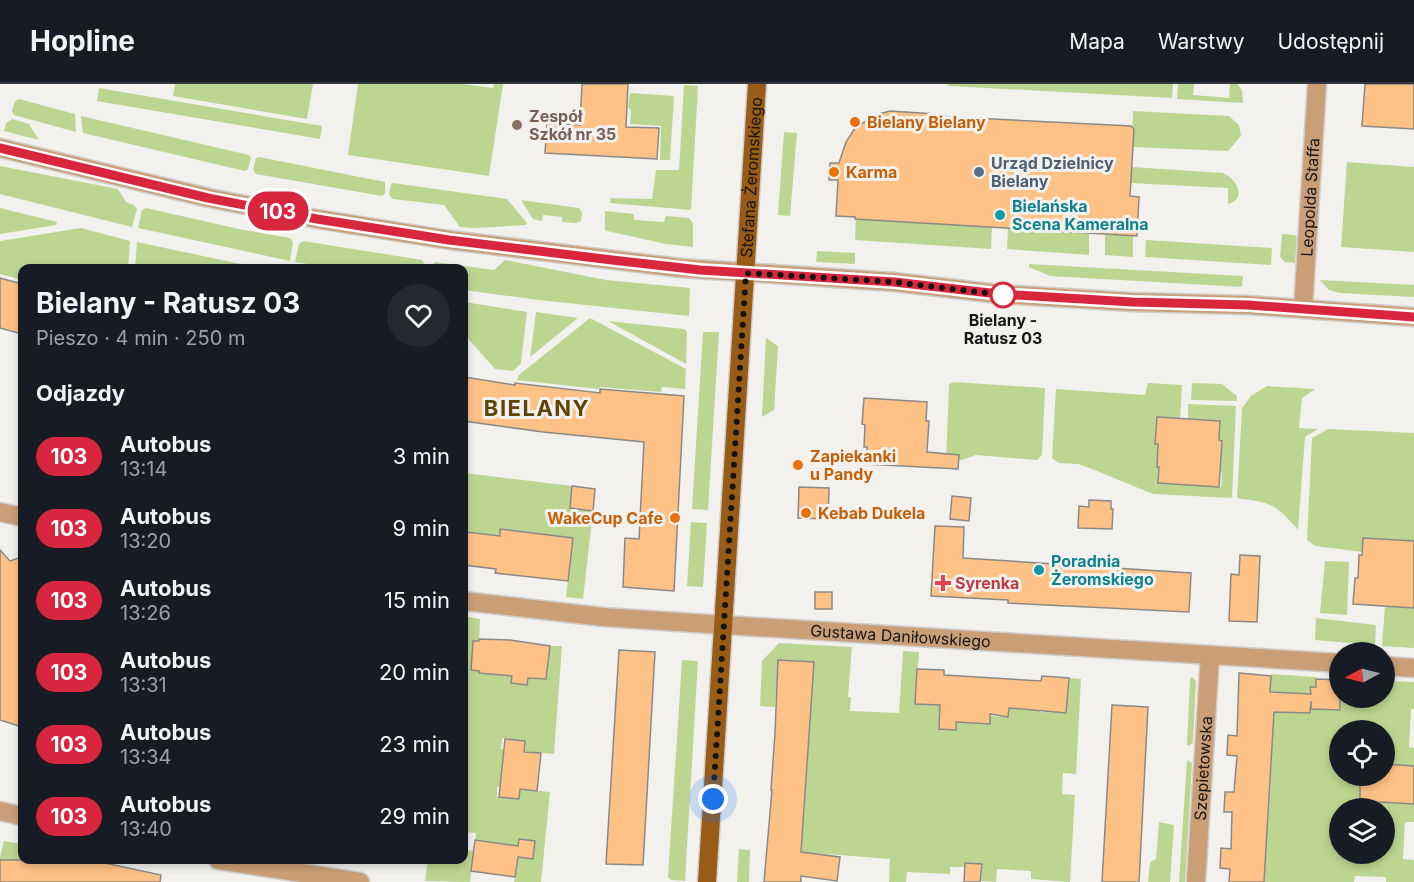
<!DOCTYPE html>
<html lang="pl">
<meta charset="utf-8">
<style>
:root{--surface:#171b24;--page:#242831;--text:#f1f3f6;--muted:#9ea1a6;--line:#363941}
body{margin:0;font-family:Inter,sans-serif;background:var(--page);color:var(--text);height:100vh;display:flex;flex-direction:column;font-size:22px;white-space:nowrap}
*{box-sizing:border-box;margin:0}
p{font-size:20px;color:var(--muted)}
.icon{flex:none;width:33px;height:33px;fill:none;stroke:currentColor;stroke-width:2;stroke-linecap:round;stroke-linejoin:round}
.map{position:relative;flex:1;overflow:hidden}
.drawer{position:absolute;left:18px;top:180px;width:450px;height:600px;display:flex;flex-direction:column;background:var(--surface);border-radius:12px;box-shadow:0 3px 9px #0003}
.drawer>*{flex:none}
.badge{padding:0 12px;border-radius:20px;font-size:21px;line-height:39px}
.needle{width:39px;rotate:263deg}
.fabs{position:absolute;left:1329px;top:558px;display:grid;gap:12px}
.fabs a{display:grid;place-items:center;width:66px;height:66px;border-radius:50%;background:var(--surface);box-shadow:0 3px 9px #0003;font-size:30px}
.you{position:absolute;width:30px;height:30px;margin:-15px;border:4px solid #fff;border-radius:50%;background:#1a73e8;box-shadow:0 0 0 9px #1a73e833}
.map>.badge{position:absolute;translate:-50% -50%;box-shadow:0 0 0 3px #fff}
h2{padding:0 18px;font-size:22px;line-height:54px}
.round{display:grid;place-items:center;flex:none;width:63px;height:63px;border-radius:32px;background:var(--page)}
.overview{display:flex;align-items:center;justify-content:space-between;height:102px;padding:0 18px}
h1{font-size:28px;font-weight:700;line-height:45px}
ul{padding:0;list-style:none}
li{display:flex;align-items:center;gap:18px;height:72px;padding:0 18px}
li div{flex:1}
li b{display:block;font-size:22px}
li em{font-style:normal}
li .badge{min-width:66px;font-weight:700;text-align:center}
header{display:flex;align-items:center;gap:36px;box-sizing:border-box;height:84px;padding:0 30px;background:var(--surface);border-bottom:2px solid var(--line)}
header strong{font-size:28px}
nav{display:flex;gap:33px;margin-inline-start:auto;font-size:21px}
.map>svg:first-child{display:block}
.green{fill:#bcd691;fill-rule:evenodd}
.building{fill:#ffc286;stroke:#8b8987;stroke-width:1.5}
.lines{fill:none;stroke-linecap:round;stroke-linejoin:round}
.minor-casing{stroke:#d0cecb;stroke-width:21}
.major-casing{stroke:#d0cecb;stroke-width:21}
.minor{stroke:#ca9f78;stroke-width:18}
.major{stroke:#985c17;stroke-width:18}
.line-casing{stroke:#fff;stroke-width:14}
.line{stroke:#d7263d;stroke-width:9}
.walk{stroke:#161514;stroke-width:6;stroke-dasharray:0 10.8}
.food-dot{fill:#e8710a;stroke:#f3f1ee;stroke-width:2}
.education-dot{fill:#8d6e63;stroke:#f3f1ee;stroke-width:2}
.service-dot{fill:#5c6f8a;stroke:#f3f1ee;stroke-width:2}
.culture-dot{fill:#0f9aa8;stroke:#f3f1ee;stroke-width:2}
.stop-dot{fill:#fff;stroke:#d7263d;stroke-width:3}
.health-dot{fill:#e0444e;stroke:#f3f1ee;stroke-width:2}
.labels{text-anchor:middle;stroke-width:6;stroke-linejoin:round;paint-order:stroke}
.education-label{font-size:16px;font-weight:bold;fill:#785e54;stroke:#f3f1ee;text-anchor:start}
.food-label{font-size:16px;font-weight:bold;fill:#c56008;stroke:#f3f1ee;text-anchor:start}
.service-label{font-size:16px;font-weight:bold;fill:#4e5e75;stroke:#f3f1ee;text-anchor:start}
.street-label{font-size:16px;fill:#161514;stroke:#f3f1ee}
.culture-label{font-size:16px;font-weight:bold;fill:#0d838f;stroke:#f3f1ee;text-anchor:start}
.stop-label{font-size:16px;font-weight:bold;fill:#161514;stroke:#f3f1ee}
.health-label{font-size:16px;font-weight:bold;fill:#be3a42;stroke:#f3f1ee;text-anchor:start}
.district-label{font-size:22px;font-weight:bold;letter-spacing:1.5px;fill:#614309;stroke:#f3f1ee}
</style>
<header>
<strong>Hopline</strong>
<nav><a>Mapa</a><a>Warstwy</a><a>Udostępnij</a></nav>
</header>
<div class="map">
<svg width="1414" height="798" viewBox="0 0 1414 798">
<rect width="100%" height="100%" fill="#f3f1ee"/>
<!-- green -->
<path class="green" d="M175 0H313L307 35 173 12Z
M358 0H463L493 4 494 0H503L489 92 348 71Z
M947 0H1173L1172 14 949 2Z
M1178 0H1194L1193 11 1229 14 1230 0H1237L1242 6 1243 19 1177 15Z
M684 1 698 2 691 126 610 119 611 114 652 115 656 86H679Z
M99 4 322 42 320 55 97 17Z
M630 9 674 12 670 76H660L661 42 630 40 631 25 628 24Z
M19 15 75 30 76 48 14 31 12 27 15 17Z
M1133 27 1229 32 1239 41 1241 52 1228 67 1132 63Z
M81 32 249 71 251 74 248 85 245 87 83 49Z
M12 35 29 40 39 56 4 47 6 39Z
M784 48 797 49 790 132 778 131Z
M259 73 385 98V109L382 112 256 90 253 86 256 74Z
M1347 78 1414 83V168L1341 163Z
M0 82 118 105 126 118 134 121 137 125 132 143 0 110Z
M1131 83 1223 89C1236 94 1248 115 1228 120V104L1130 99Z
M393 99 507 115 527 139 526 141 476 144 460 143 444 121 393 115 389 111 391 100Z
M521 116 579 124 582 129 581 137 576 139 562 138V133L543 131 542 137 533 135Z
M0 124 57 138 56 141 0 150Z
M146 124 239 145 290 154 293 158 290 177 138 144 142 126Z
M605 127 634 130V136L664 138 666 132 689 134 693 139V163L666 160 607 147 605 146Z
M856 135 992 143 991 165 855 156Z
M81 144 130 157 128 184H22V196L0 190V157Z
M1008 144 1089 149V171L1007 165Z
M1105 150 1133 151V173L1105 171Z
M1282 150 1295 151 1297 153 1295 179 1285 178 1280 173Z
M1146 156 1272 164 1271 181 1145 173Z
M303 157 422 176 425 181V184H332L295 178 299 160Z
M137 158 259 184H135Z
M817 167 855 169V180L816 178Z
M505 176 606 196 690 204 689 232 539 216 464 206V184H430L431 182 435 178 494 186Z
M1029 180 1243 192 1242 203 1050 192 1029 183Z
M1320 196 1414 201V213L1340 209 1329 206Z
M464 218 527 228 521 279 513 287 495 285 464 250Z
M536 228 578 234 530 273Z
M590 234 686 285 685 305 662 303 661 308 600 303 598 305 517 296 519 291Z
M608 237 684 245 687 248 686 280Z
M703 248H719L708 426 692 425Z
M766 254 778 262 774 326 762 333Z
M954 298 1045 304 1042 371 1037 376 976 371 946 381 949 300Z
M1148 299 1182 301 1180 334 1157 333 1158 399 1221 403 1222 389 1220 388 1222 356H1219L1220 337 1188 335V320L1236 322 1232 414 1153 410 1092 385 1078 380 1059 379 1052 374 1056 305 1145 311Z
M1192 299 1222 300 1237 312V317L1191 316Z
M1267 302 1315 305 1302 314 1299 344 1318 345 1305 353 1298 446C1275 419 1271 419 1237 414L1242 324 1251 312Z
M1328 345 1414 349V457L1364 454 1363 468 1315 462 1307 456 1312 354Z
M464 389 572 402 570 424 593 427 583 515 566 513 573 454 500 446V452L467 448 466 451H464Z
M691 438 707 439 703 503 687 502Z
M1325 477 1349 478 1347 531 1320 529Z
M1385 522 1414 524V564L1382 562Z
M464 532 480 535 479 557H473L471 586 479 587V589L512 592 511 599 527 601 528 594 546 595 550 562H562L554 670 524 667 525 657 502 654 501 665H504L501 703H497V713L519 715 520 705 550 708 541 798H514L518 773 533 775 535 757 519 755 518 762 475 756 476 749 464 748V751Z
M1316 534 1376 541 1375 561 1315 556Z
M779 559 852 563 848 613H851L850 627 899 629 903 567 919 568 915 619 940 621 956 646 958 616 990 640V632L1008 633 1009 622 1039 624 1040 628 1066 629 1069 594 1081 595 1076 690 1063 689 1062 710 1075 711 1070 798 1031 795V787L997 785 996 798 980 797 982 780 965 783H950V790L907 788 906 798H889L890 775 801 768 814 578 778 576 775 623 760 622 762 577Z
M682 576 698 577 685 797 671 796 668 793Z
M1271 590 1316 593V603H1311V610H1298L1310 623C1321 623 1330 626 1341 626V614H1384L1385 597 1414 598V625H1411L1409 663 1414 664V738H1405L1403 775 1414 776V798H1386V793L1355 792 1354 798H1264L1272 673 1248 671 1272 655 1275 618 1269 617ZM1340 646H1384L1385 680 1393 681 1390 718 1360 717V692H1340ZM1340 724H1384V770H1340Z
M1192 593 1196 597 1193 659 1188 662 1187 660 1190 596Z
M1187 676 1192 679 1185 798H1179Z
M1159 738 1174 741 1170 798H1148L1150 778 1156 775Z
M4 757 22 760 23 776 18 798H0V773Z
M739 765 750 766 749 798H737Z
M464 766 474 767 470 798 425 797 428 776H464Z"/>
<!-- building -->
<path class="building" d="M582 0H628L626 43 659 44 657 75 545 69 547 39 580 41Z
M1365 0H1414V45L1362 42Z
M890 27 935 30V32L1131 42 1134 45 1130 112 1139 113 1137 152 855 135V133L836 132 838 96H829L830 79H839L846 58 855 44 875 31Z
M0 194 22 200V250L0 244Z
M464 293 515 301V299L600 309V305L684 312 674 507 623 503 625 454 639 455 644 358 543 348 464 337Z
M864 314 927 318 926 337H929L927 368 959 371 958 385 866 380 867 363H864L865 341 862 340Z
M1157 333 1220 337 1219 356 1222 357 1219 403 1158 399 1159 383H1157L1158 360H1155Z
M572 402 595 405 593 427 570 424Z
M799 403 829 404 828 435 798 434Z
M952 412 971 414 969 437 950 435Z
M1089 416 1111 417V425H1113L1112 445 1078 444 1079 422 1089 423Z
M935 442 964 443 963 474 1191 489 1189 528 1008 519V516L931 512Z
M500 445 573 454 568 497 495 489 496 485 464 481V451H466V448L500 452Z
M1363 454 1414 457V524L1353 520 1355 494H1358L1359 471H1362Z
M0 466 10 477 22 473V643L0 636Z
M1240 471 1260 472 1257 538 1229 537 1231 490 1239 491Z
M815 508H832V525H815Z
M479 555 510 556 550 562 546 595 528 594 527 601 511 599 512 592 479 589V587L471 586 473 557H479Z
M619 566 655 568 643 781 606 780Z
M778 576 814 578 801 768 840 773 837 797 801 792V798H764L772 706H771L775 649Z
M917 585 944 586V591L1041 597 1042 592 1069 594 1066 629 1009 624 1008 633 990 630V640L956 638V646L939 645 940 621 915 620Z
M1239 589 1271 592 1270 608 1311 610 1310 603H1316V595L1340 596V626L1311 625V617L1310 629 1274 628 1264 798H1229L1230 785 1220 784 1221 764 1231 765 1232 728H1224L1225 708H1234L1237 672 1227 671 1228 651 1237 652Z
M1112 621 1148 623 1139 798H1102Z
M505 655 525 657 524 668 541 669 537 707 520 705 519 715 499 713Z
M1384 680 1414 682V720L1360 717V692H1384Z
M519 755 535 757 533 775 518 773 515 793 471 787 475 756 518 762Z
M0 776H91L161 791 160 798H0Z
M965 779 982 780 980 798H964Z"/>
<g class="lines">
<!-- minor casing -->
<g class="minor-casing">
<g id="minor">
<path d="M0 64 209 114 317 135 449 156 681 184 894 198 999 210 1132 218 1248 221 1414 233"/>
<path id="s1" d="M1303 225 1317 0"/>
<path d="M0 428 22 433"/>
<path id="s2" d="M464 517 603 533 724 541 1340 579"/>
<path d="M1384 582 1414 584"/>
<path d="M0 727 22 732"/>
<path d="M218 776 360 798"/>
<path id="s3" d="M1196 798 1210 571"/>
</g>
</g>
<!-- major casing -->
<g class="major-casing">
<g id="major">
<path id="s4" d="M707 798 757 0"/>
</g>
</g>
<!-- minor -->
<use href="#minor" class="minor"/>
<!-- major -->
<use href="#major" class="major"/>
</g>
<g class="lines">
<!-- line casing -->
<g class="line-casing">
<path id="line" d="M0 64 208 114 317 135 449 156 612 176 700 186 894 198 999 210 1132 218 1248 221 1414 233"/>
</g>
<!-- line -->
<use href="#line" class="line"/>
<!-- walk -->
<path class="walk" d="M713 715 746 189 894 198 1003 211"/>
</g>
<!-- markers -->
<g class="food-dot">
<circle cx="855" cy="38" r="6"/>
<circle cx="834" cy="88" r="6"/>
<circle cx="798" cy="381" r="6"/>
<circle cx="806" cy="429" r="6"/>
<circle cx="675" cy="434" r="6"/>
</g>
<circle class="education-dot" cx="517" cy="41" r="6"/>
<circle class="service-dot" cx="979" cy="88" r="6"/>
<g class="culture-dot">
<circle cx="1000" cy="131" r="6"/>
<circle cx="1039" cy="486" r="6"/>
</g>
<circle class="stop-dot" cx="1003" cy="211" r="12"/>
<path class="health-dot" d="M940 490h6v6h6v6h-6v6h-6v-6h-6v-6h6z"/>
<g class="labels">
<!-- education labels -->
<g class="education-label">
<text x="529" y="38">Zespół<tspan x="529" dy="18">Szkół nr 35</tspan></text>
</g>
<!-- food labels -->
<g class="food-label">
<text x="867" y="44">Bielany Bielany</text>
<text x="846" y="94">Karma</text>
<text x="810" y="378">Zapiekanki<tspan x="810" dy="18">u Pandy</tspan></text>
<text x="818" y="435">Kebab Dukela</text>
<text x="663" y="440" text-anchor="end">WakeCup Cafe</text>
</g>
<!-- service labels -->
<g class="service-label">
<text x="991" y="85">Urząd Dzielnicy<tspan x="991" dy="18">Bielany</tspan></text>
</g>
<!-- street labels -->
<g class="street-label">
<text dy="6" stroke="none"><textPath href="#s4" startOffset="706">Stefana Żeromskiego</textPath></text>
<text dy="6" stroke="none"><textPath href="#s1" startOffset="112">Leopolda Staffa</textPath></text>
<text dy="6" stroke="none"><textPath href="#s2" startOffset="438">Gustawa Daniłowskiego</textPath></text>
<text dy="6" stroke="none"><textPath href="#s3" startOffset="114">Szepietowska</textPath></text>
</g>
<!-- culture labels -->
<g class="culture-label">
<text x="1012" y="128">Bielańska<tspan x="1012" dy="18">Scena Kameralna</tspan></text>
<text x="1051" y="483">Poradnia<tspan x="1051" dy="18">Żeromskiego</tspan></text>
</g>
<!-- stop labels -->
<g class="stop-label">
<text x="1003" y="242">Bielany -<tspan x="1003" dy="18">Ratusz 03</tspan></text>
</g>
<!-- health labels -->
<g class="health-label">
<text x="955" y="505">Syrenka</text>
</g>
<!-- district labels -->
<g class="district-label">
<text x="537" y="332">BIELANY</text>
</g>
</g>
</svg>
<div class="fabs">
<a><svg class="needle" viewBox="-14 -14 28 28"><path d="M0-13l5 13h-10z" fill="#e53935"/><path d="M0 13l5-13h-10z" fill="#9ea1a6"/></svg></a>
<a><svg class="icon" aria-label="locate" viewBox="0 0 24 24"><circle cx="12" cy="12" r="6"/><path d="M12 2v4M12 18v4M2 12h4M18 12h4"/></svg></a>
<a><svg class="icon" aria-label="layers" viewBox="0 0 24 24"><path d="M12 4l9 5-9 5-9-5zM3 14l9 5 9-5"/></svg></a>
</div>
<div class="you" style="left:713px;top:715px"></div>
<b class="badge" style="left:278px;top:127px;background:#d7263d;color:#fff">103</b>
<section class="drawer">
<div class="overview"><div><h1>Bielany - Ratusz 03</h1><p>Pieszo · 4 min · 250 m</p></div><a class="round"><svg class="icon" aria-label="heart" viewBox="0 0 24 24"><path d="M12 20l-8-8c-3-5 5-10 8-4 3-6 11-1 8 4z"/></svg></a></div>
<h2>Odjazdy</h2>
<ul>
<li><span class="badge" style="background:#d7263d;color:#fff">103</span><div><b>Autobus</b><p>13:14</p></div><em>3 min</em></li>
<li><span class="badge" style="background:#d7263d;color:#fff">103</span><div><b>Autobus</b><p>13:20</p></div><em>9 min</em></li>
<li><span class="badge" style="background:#d7263d;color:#fff">103</span><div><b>Autobus</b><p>13:26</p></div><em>15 min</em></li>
<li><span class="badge" style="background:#d7263d;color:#fff">103</span><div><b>Autobus</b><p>13:31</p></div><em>20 min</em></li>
<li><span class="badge" style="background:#d7263d;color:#fff">103</span><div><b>Autobus</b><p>13:34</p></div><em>23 min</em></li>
<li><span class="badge" style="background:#d7263d;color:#fff">103</span><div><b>Autobus</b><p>13:40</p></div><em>29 min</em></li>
</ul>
</section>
</div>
